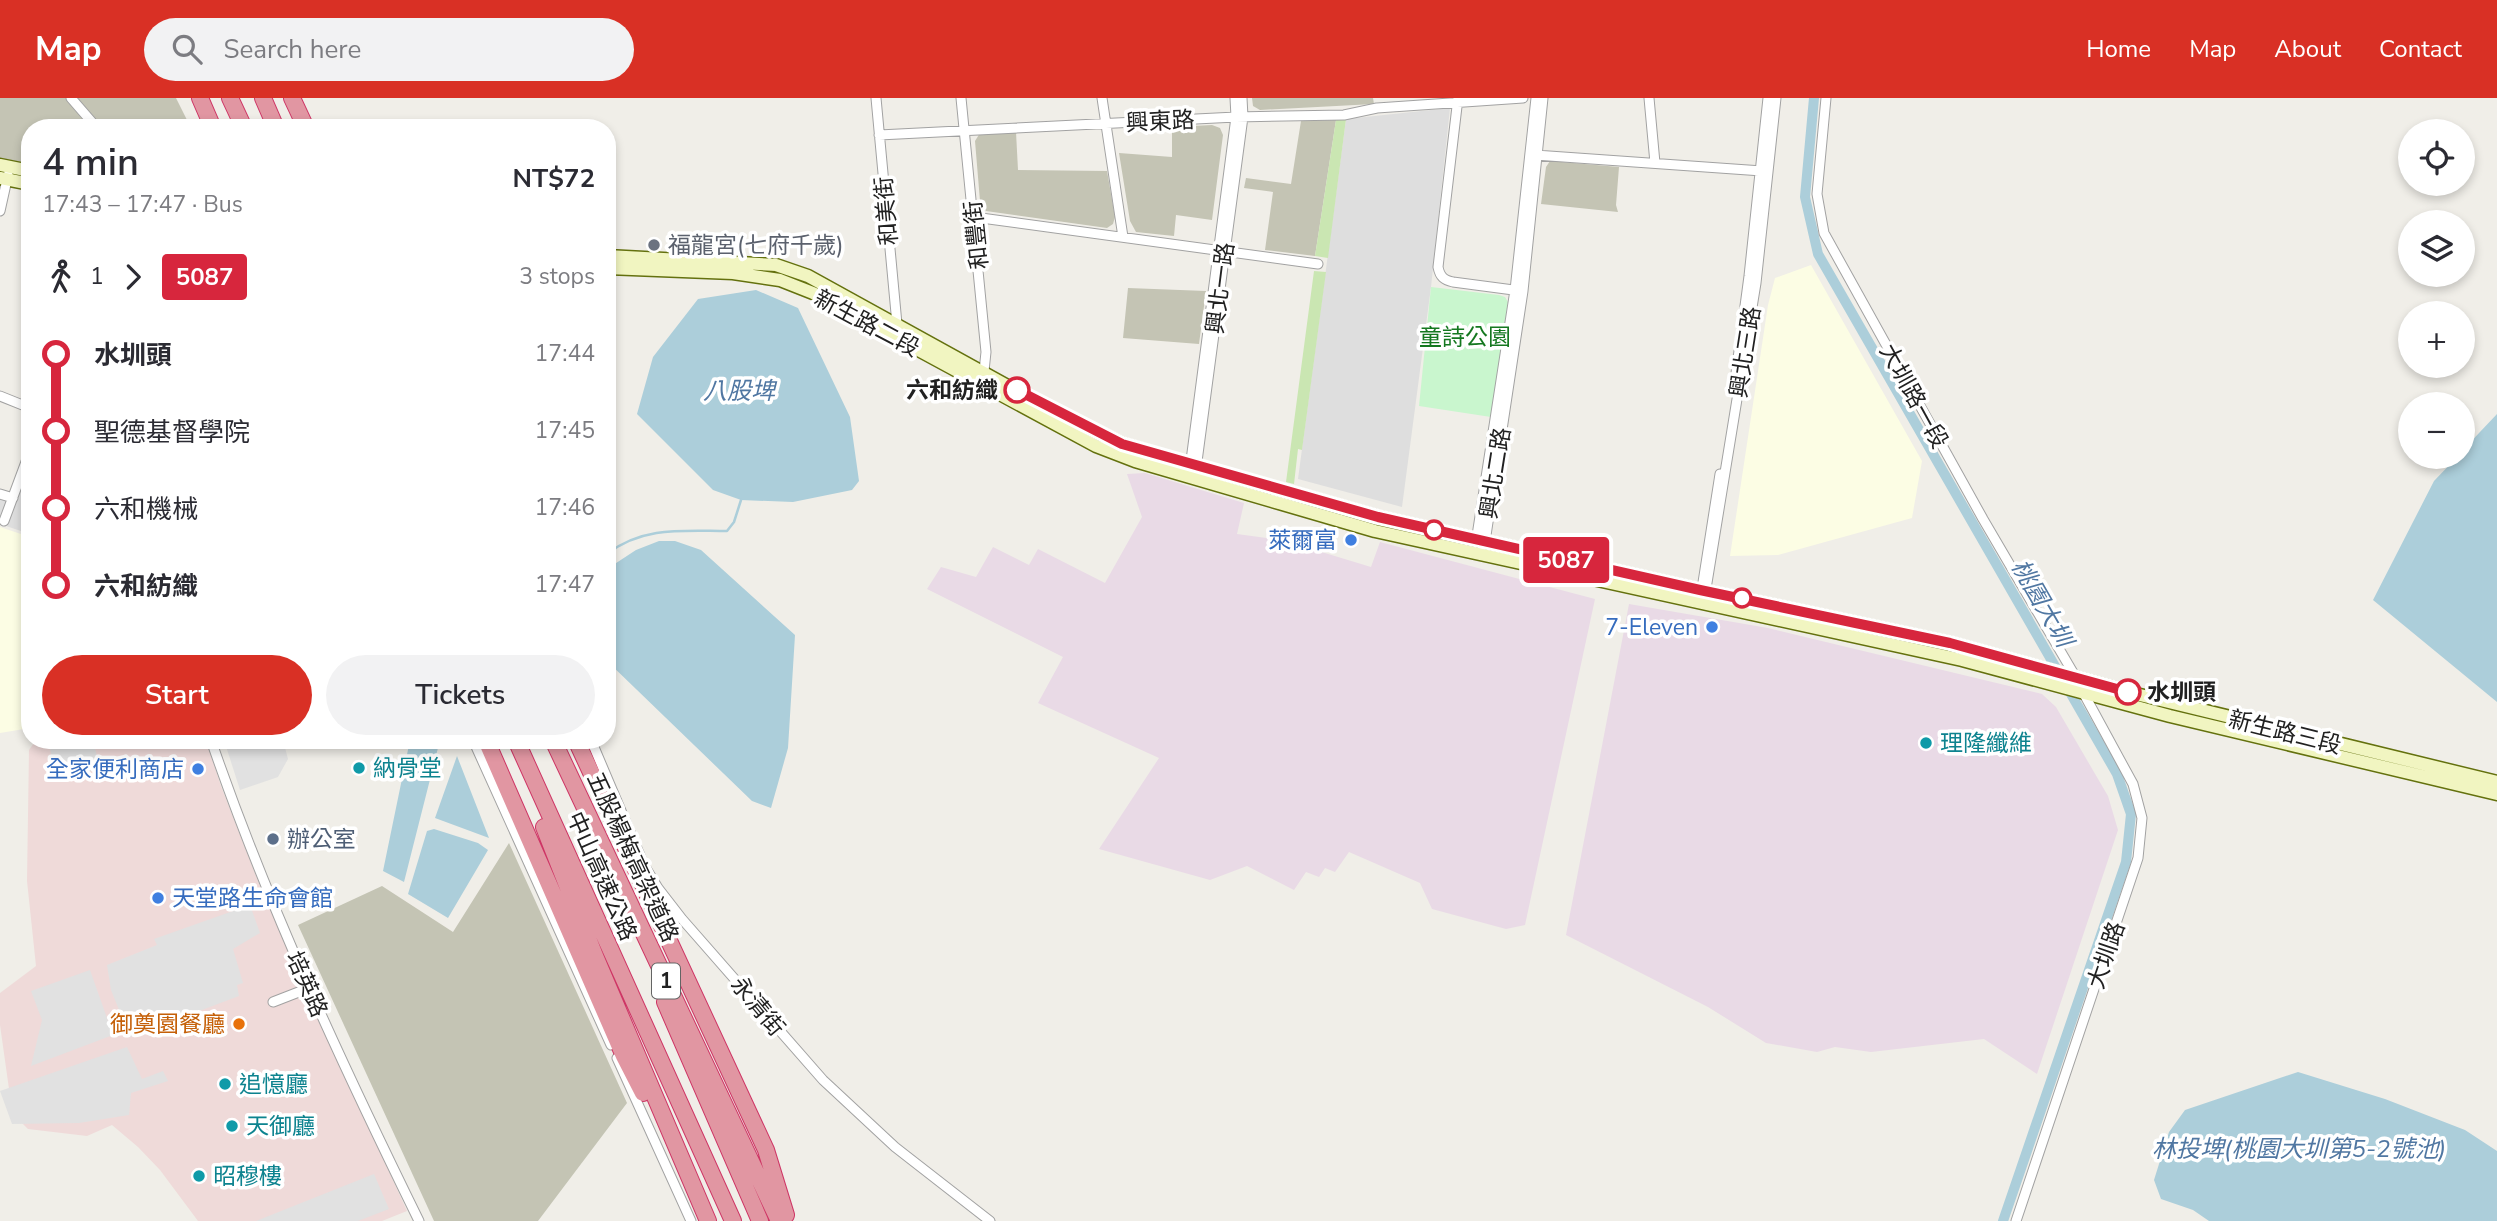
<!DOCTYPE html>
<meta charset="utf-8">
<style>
:root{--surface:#fff;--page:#f2f2f3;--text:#2b2b33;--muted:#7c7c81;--accent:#d93025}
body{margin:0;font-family:"Nunito Sans","Noto Sans TC",sans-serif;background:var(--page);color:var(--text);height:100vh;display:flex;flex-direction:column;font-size:26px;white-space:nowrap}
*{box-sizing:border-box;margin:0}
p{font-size:23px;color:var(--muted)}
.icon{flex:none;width:38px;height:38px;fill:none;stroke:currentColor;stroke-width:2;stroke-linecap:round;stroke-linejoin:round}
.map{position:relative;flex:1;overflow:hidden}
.panel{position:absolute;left:21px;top:21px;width:595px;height:630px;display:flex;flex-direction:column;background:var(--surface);border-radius:28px;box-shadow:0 4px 10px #0003}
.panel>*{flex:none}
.badge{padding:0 14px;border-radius:5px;font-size:24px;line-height:46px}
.tools{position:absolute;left:2398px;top:21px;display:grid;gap:14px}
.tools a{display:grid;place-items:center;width:77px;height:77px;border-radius:50%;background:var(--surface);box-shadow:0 4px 10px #0003;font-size:35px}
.map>.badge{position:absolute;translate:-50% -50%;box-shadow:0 0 0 4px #fff}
.legs{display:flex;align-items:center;gap:10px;height:77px;padding:0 21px;font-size:23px}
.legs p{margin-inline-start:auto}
.head{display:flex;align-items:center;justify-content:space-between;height:119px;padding:0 21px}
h1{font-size:38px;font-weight:600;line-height:52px}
.cta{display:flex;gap:14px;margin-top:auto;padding:14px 21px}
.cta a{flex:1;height:80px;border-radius:42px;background:var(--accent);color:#fff;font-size:28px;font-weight:600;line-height:80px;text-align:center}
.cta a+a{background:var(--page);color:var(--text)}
ul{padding:0 21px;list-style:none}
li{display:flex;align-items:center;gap:24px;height:77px;font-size:26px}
li i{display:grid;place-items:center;width:10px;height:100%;margin:0 9px;background:currentColor}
li i::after{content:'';width:18px;height:18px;margin:-9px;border:5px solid;border-radius:50%;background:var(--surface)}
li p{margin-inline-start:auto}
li:first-child i{background:linear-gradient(#0000 50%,currentColor 0)}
li:last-child i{background:linear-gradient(currentColor 50%,#0000 0)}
header{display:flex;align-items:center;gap:42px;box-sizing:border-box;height:98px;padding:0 35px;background:var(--accent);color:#fff}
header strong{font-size:33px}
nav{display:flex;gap:38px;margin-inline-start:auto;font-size:24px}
.search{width:490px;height:63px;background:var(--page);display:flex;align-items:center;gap:18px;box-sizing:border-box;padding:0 24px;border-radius:38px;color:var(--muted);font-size:26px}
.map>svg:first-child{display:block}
.residential{fill:#dedede}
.commercial{fill:#efdad9}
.industrial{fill:#e9dae6}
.education{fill:#fcfde4}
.construction{fill:#c4c4b4}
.grass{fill:#cae6b2}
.park{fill:#c9f6ce}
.parking{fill:#e1e1e1}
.water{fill:#acceda}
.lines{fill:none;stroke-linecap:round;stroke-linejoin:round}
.stream{stroke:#acceda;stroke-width:2.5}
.canal{stroke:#acceda;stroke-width:10}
.street-casing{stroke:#a2a2a2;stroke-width:11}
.secondary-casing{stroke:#64710e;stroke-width:15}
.highway-casing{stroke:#ce3565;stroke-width:18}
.street{stroke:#fff;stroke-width:9}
.secondary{stroke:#f1f5c1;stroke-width:12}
.highway{stroke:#e196a2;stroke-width:16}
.line-1-casing{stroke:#fff;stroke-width:16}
.line-1{stroke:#d7263d;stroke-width:10}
.worship-dot{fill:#6b7280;stroke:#fff;stroke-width:2.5}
.stop-1-dot{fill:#fff;stroke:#d7263d;stroke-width:3.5}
.shop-dot{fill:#3f7fe0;stroke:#fff;stroke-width:2.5}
.culture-dot{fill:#0f9aa8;stroke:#fff;stroke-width:2.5}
.service-dot{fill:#5c6f8a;stroke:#fff;stroke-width:2.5}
.food-dot{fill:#e8710a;stroke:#fff;stroke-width:2.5}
.labels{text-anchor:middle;stroke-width:7;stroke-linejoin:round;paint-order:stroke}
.shield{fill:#fff;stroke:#646464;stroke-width:2}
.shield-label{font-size:21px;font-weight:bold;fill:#212121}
.street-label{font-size:23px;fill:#212121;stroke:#fff}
.worship-label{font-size:23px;fill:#5b616d;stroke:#fff;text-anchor:start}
.park-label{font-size:23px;fill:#157820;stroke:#fff}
.stop-label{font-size:23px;font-weight:bold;fill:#212121;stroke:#fff;text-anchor:end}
.shop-label{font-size:23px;fill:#366cbe;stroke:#fff;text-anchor:end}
.culture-label{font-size:23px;fill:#0d838f;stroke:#fff;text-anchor:start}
.service-label{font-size:23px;fill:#4e5e75;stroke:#fff;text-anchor:start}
.food-label{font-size:23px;fill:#c56008;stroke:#fff;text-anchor:end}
.water-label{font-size:24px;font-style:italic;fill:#5077a2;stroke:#fff}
</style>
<header>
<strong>Map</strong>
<div class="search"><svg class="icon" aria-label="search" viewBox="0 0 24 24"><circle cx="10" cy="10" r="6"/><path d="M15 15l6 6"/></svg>Search here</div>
<nav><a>Home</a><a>Map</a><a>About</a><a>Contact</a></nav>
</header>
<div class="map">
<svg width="2497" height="1123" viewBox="0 0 2497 1123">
<rect width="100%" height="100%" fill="#f0eee8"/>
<!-- residential -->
<path class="residential" d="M1450 10 1431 189 1402 409 1298 381 1346 21Z
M30 364V436L0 426V401L14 406Z"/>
<!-- commercial -->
<path class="commercial" d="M36 642H206L221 688 262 793 407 1113 382 1123H198L160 1072 138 1049 112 1027 87 1038 28 1031 16 1019 10 998 0 927V895L36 868 27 783 29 652Z"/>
<!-- industrial -->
<path class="industrial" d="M1145 375 1244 405 1237 436 1282 442 1371 469 1380 444 1595 501 1525 827 1506 831 1432 811 1420 785 1349 754 1335 774 1325 770 1319 779 1306 774 1294 792 1247 768 1210 782 1099 751 1159 660 1038 605 1063 559 927 491 941 469 976 479 993 449 1029 467 1038 451 1105 485 1142 419 1127 376Z
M1629 506 1768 530 2042 596 2056 609 2108 698 2118 732 2037 976 1984 941 1871 954 1835 949 1817 954 1766 945 1708 909 1566 837Z"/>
<!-- education -->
<path class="education" d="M1811 167 1922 363 1912 420 1778 457 1730 458 1768 207 1775 180Z
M0 429 30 439V630L0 635Z"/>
<!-- construction -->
<path class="construction" d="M0 0H176L191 30H30V66L0 60Z
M1252 0H1373L1374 6 1260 12 1253 8Z
M1336 22 1315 158 1265 152 1273 94 1244 90 1246 80 1291 86 1301 23Z
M1212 27 1220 30 1223 37 1212 122 1176 117 1174 138 1136 134 1130 123 1119 55 1172 59V29Z
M1016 34 1018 72 1107 73 1115 119 1113 126 1107 130 986 113 980 103 975 43 980 35Z
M1550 63 1619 69 1616 107 1618 114 1541 106 1546 69Z
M1128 190 1206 193 1199 246 1123 240Z
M509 745 627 1005 538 1123H434L298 827 382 788 453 834Z"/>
<!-- grass -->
<path class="grass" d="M1346 21 1328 160 1315 158 1336 22Z
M1314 173 1326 174 1302 352 1298 351 1294 386 1286 384Z"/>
<!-- park -->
<path class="park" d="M1431 189 1499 197 1505 199 1508 204 1491 319 1419 308Z"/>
<!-- parking -->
<path class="parking" d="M48 642H93L100 671 57 682Z
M224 642H283L288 661 278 679 240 692Z
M250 807 260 835 233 851 243 885 237 887 239 898 130 939 111 892 107 867 157 847 154 841Z
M90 872 113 937 31 968 42 922 31 893Z
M127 949 142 981 163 973 168 983 131 995 129 1017 79 1025 12 1026 0 993Z
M374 1076 389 1111 358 1123H256Z"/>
<!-- water -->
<path class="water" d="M756 192 798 210 850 319 859 383 852 392 793 404 741 402 713 392 637 316 653 259 698 201Z
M2497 316V604L2373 502 2434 383 2457 359H2462V353Z
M659 443H675L701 452 795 537 788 650 771 710 752 703 607 563V471L636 452Z
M410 642H440L404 784 383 773Z
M457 658 489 740 435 720Z
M434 731 478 745 488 752 448 820 408 796 427 733Z
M2298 974 2385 1001 2465 1032 2497 1053V1123H2209L2193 1112 2161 1101 2154 1082 2169 1034 2185 1012Z"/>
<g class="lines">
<!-- stream -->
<path class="stream" d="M607 456C643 428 684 433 727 433L734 424 741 402"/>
<!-- canal -->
<path class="canal" d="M1814 0 1805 99 1818 156 2117 676 2131 716 2126 764 2003 1123"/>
<!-- street casing -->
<g class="street-casing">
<path id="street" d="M71 0 97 30
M876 0 897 226
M961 0 986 254 984 273
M1102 0 1123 139
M1458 0 1438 169C1440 179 1444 182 1453 184L1521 193
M1649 0 1655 65
M1826 0 1817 96 1824 135 1983 421 2075 578
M879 37 1236 19 1344 17 1377 10 1523 0
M1535 57 1762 73
M0 113 8 77
M974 119 1318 166
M1734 290 1749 178 1768 0
M0 298 30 310
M1190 370 1236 19 1235 0
M1196 371 1243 19 1242 0
M0 396 13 400
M4 423 30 353
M1476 444 1515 192 1536 0
M1482 447 1485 444 1523 193 1543 0
M1701 497 1720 376
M1705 497 1756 185 1776 0
M211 642C268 808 342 966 419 1123
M473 642 611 947
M591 642 644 767 658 790 682 821 823 982 895 1049 990 1123
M273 904 309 890
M617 960 691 1123
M2016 1123 2138 760 2142 720 2133 686 2084 596"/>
</g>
<!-- secondary casing -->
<g class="secondary-casing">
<path id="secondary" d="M0 67 30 73
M0 80 30 86
M607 158 776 167 808 178 1033 302 1122 346 1190 366 1378 419 1700 492 1950 545 2136 596 2497 684
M607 170 733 175 780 182 813 195 1096 348 1135 363 1375 433 1962 562 2170 618 2497 696"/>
</g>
<!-- highway casing -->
<g class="highway-casing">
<path id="highway" d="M200 0 213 30
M230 0 244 30
M263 0 276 30
M292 0 306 30
M486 642 624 958 643 995
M516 642 733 1123
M553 642 779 1123
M576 642 766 1052 786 1117
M544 729 595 858 708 1123
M665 904 760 1123"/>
</g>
<!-- street -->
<use href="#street" class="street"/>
<!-- secondary -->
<use href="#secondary" class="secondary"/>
<!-- highway -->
<use href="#highway" class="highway"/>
</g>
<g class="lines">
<!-- line-1 casing -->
<g class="line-1-casing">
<path id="line-1" d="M1017 292 1122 346 1378 419 1700 492 1950 545 2128 594"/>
</g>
<!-- line-1 -->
<use href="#line-1" class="line-1"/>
</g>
<!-- markers -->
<circle class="worship-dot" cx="654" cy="147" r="7"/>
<g class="stop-1-dot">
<circle cx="1017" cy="292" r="12"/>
<circle cx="1434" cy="432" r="9"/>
<circle cx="1742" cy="500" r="9"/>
<circle cx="2128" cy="594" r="12"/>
</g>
<g class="shop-dot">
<circle cx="1351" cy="442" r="7"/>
<circle cx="1712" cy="529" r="7"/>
<circle cx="198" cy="671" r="7"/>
<circle cx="158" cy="800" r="7"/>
</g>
<g class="culture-dot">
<circle cx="1926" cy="645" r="7"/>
<circle cx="359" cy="670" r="7"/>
<circle cx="225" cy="986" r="7"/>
<circle cx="232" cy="1028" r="7"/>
<circle cx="199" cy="1078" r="7"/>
</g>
<circle class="service-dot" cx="273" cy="741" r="7"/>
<circle class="food-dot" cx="239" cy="926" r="7"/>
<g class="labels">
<!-- shield labels -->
<rect class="shield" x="652" y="865.5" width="28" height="35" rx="5"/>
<g class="shield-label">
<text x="666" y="890">1</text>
</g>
<!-- street labels -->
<g class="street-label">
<text transform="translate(1160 23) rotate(-3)" y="8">興東路</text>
<text transform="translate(886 113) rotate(-95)" y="8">和美街</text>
<text transform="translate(976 137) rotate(-96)" y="8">和豐街</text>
<text transform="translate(1220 190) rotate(-83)" y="8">興北一路</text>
<text transform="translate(867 225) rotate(28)" y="8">新生路二段</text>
<text transform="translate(1745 254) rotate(-81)" y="8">興北三路</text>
<text transform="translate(1914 298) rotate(61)" y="8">大圳路一段</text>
<text transform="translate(1495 375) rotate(-81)" y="8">興北二路</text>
<text transform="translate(2285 634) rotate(14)" y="8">新生路三段</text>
<text transform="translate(633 759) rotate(65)" y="8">五股楊梅高架道路</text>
<text transform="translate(602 778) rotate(66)" y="8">中山高速公路</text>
<text transform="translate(2106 857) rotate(-71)" y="8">大圳路</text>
<text transform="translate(307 886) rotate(66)" y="8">培英路</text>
<text transform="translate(758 908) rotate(50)" y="8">永清街</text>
</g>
<!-- worship labels -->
<g class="worship-label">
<text x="668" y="155">福龍宮(七府千歲)</text>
</g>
<!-- park labels -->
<g class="park-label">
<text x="1465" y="247">童詩公園</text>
</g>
<!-- stop labels -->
<g class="stop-label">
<text x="998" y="300">六和紡織</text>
<text x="2147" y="602" text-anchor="start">水圳頭</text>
</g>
<!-- shop labels -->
<g class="shop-label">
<text x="1337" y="450">萊爾富</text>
<text x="1698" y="537">7-Eleven</text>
<text x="184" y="679">全家便利商店</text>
<text x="172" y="808" text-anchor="start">天堂路生命會館</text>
</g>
<!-- culture labels -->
<g class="culture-label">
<text x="1940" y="653">理隆纖維</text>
<text x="373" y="678">納骨堂</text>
<text x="239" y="994">追憶廳</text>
<text x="246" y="1036">天御廳</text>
<text x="213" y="1086">昭穆樓</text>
</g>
<!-- service labels -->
<g class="service-label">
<text x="287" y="749">辦公室</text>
</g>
<!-- food labels -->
<g class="food-label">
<text x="225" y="934">御奠園餐廳</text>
</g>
<!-- water labels -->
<g class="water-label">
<text x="739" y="301">八股埤</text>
<text transform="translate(2042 505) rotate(60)" y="8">桃園大圳</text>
<text x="2299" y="1059">林投埤(桃園大圳第5-2號池)</text>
</g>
</g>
</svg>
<div class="tools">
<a><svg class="icon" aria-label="locate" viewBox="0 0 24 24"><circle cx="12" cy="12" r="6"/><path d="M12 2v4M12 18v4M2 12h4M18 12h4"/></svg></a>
<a><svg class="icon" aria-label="layers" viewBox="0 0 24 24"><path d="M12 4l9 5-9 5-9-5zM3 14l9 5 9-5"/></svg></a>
<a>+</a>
<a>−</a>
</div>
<b class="badge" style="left:1566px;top:462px;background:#d7263d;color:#fff">5087</b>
<section class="panel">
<div class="head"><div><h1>4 min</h1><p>17:43 – 17:47 · Bus</p></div><b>NT$72</b></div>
<div class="legs"><svg class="icon" aria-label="walk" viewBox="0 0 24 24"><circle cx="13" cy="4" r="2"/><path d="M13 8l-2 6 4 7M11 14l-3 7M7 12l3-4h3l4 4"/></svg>1<svg class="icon" aria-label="forward" viewBox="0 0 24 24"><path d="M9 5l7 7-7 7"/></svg><b class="badge" style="background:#d7263d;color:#fff">5087</b><p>3 stops</p></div>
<ul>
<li><i style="color:#d7263d"></i><b>水圳頭</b><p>17:44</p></li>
<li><i style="color:#d7263d"></i><span>聖德基督學院</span><p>17:45</p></li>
<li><i style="color:#d7263d"></i><span>六和機械</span><p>17:46</p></li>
<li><i style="color:#d7263d"></i><b>六和紡織</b><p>17:47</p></li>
</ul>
<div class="cta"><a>Start</a><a>Tickets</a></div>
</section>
</div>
